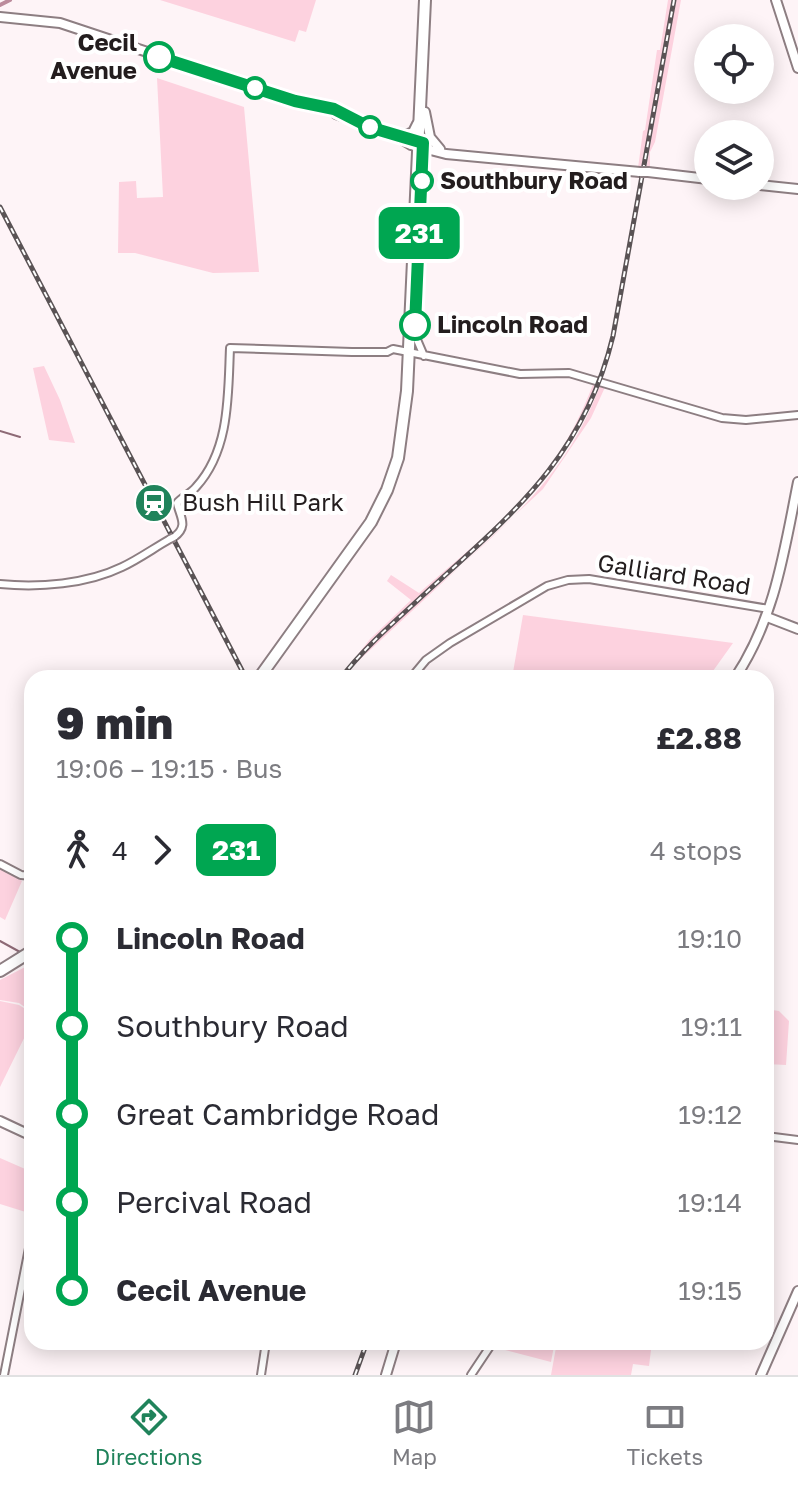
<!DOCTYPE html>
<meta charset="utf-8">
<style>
:root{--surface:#fff;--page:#f2f2f3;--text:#2b2b33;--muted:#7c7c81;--line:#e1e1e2;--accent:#20835b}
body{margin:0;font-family:"Golos Text",sans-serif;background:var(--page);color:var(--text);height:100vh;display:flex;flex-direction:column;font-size:30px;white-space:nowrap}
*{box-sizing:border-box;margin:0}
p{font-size:26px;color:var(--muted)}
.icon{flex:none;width:44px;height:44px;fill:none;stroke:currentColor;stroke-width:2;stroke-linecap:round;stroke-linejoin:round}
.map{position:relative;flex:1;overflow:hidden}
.sheet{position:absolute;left:24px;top:670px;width:750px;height:680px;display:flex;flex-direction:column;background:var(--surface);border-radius:24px;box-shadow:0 4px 20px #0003}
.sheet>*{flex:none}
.badge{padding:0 16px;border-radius:12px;font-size:28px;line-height:52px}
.controls{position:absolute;left:694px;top:24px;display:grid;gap:16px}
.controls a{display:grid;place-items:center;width:80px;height:80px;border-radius:50%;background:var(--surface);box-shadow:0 4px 20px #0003;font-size:40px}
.map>.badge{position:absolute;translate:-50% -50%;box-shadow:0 0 0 4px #fff}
.legs{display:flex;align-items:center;gap:12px;height:88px;padding:0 32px;font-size:26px}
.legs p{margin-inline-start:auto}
.summary{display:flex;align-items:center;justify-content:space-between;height:136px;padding:0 32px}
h1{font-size:44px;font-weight:800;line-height:60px}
ul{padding:0 32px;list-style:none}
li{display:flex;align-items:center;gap:28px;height:88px;font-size:30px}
li i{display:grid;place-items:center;width:12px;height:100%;margin:0 10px;background:currentColor}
li i::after{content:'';width:20px;height:20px;margin:-10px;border:6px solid;border-radius:50%;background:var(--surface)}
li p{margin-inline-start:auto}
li:first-child i{background:linear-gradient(#0000 50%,currentColor 0)}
li:last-child i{background:linear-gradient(currentColor 50%,#0000 0)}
.tab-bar{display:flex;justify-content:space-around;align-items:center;height:112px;border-top:2px solid var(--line);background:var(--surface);font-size:22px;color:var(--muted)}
.tab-bar a{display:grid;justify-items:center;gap:4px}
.tab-bar .active{color:var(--accent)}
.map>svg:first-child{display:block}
.green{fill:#fdd2df}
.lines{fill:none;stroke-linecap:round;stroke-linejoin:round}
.stream{stroke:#8e6a76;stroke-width:2}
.canal{stroke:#bc8b9c;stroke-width:4}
.minor-casing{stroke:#8d7e82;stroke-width:10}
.major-casing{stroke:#8d7e82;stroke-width:12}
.highway-casing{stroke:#8d7e82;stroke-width:14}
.minor{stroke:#fff;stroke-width:6}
.major{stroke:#fff;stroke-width:8}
.highway{stroke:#fff;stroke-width:10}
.rail-casing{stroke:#5a5355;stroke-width:5}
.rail{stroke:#fff;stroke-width:2;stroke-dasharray:6;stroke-linecap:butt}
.minor-bridge-casing{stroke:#8d7e82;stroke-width:10;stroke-linecap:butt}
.major-bridge-casing{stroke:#8d7e82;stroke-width:12;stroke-linecap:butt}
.minor-bridge{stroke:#fff;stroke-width:6}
.major-bridge{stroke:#fff;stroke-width:8}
.line-1-casing{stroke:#fff;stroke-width:18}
.line-1{stroke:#00a651;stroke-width:12}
.stop-1-dot{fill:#fff;stroke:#00a651;stroke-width:4}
.labels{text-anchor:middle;stroke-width:8;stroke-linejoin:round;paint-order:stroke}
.stop-label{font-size:24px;font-weight:bold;fill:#231d1e;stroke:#fff;text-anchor:start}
.poi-label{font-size:24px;fill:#231d1e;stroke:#fff;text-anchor:start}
.street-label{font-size:24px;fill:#231d1e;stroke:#fff}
</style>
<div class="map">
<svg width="798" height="1375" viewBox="0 0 798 1375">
<rect width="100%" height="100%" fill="#fef4f7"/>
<!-- green -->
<path class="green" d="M160 0H316L306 32 299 30 295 42Z
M668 0H673L642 168H638L643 131 645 130 657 50H660Z
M676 0H681L655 142 650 152V166L646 169Z
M157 78 244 107 259 272 213 273 135 253H118L119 182 136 181 137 198 163 197Z
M44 366 60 400 75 443 49 440 33 368Z
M594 382H598C584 417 567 449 544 478 488 547 410 596 352 662L370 639 411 600 387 581 391 575 419 593C463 554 513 516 548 469 568 442 582 413 594 382Z
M601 383 606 385 591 418 543 489 353 666C413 599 491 549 547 479 571 450 588 418 601 383Z
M523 615 733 643 708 678H512Z
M0 869 22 881 5 920 0 917Z
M31 964 32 965V1012L19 1003 0 1000V980Z
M0 1001 19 1005 32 1013V1022L0 1087Z
M766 1009 779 1011 789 1021 786 1065 766 1064Z
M0 1158 32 1172V1214L0 1204Z
M495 1342H540L554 1346 551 1362 494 1347Z
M557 1342H652L649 1366 633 1364 631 1375H551Z"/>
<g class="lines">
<!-- stream -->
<path class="stream" d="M0 431 20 437
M0 941 20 952"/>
<!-- canal -->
<path class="canal" d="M0 5 10 0"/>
<!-- minor casing -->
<g class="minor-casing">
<path id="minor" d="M415 335 424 356
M174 537C189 526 180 517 177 503 182 497 190 494 196 487 230 450 228 395 230 348L352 352H387L393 349 520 374 569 373 722 418 746 420 798 415
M0 584C39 588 87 584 122 567 139 559 154 548 170 539
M411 678 426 660 450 643 547 586 568 580 589 579 769 609
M0 864 21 875 32 876
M766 1136 798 1140
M4 1375 32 1233
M261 1375 266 1342
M471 1375 493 1342"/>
</g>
<!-- major casing -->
<g class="major-casing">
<path id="major" d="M776 0 798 68
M0 17 60 23 295 101 334 109 338 113
M425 112 430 137 440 149
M336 114 396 135
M393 134 411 145 446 154 640 172
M403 136 413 132 417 124
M648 172 708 179
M760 185 798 189
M767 617 798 629
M735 678C775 618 784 552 798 482
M0 1121 32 1136
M386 1375 396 1342
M761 1375 798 1291"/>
</g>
<!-- highway casing -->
<g class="highway-casing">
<path id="highway" d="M421 202 423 146
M259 678 371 522 387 490 398 458 407 391 425 0
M0 971 32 951"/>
</g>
<!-- minor -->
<use href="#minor" class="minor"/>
<!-- major -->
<use href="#major" class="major"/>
<!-- highway -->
<use href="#highway" class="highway"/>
<!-- rail casing -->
<g class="rail-casing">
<path id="rail" d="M0 207 246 678
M341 678C363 649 391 625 418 600 507 518 583 461 613 336L674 0
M355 1375 367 1342"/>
</g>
<!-- rail -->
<use href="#rail" class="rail"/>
<!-- minor-bridge casing -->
<g class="minor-bridge-casing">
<path id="minor-bridge" d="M170 539 174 537"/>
</g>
<!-- major-bridge casing -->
<g class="major-bridge-casing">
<path id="major-bridge" d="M640 172H648"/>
</g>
<!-- minor-bridge -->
<use href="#minor-bridge" class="minor-bridge"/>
<!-- major-bridge -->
<use href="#major-bridge" class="major-bridge"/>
</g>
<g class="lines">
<!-- line-1 casing -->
<g class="line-1-casing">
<path id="line-1" d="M159 57 295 101 334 109 369 127 423 143 415 325"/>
</g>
<!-- line-1 -->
<use href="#line-1" class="line-1"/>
</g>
<!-- icons -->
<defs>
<g id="station-disc" transform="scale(2)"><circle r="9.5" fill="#20835b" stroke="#fff"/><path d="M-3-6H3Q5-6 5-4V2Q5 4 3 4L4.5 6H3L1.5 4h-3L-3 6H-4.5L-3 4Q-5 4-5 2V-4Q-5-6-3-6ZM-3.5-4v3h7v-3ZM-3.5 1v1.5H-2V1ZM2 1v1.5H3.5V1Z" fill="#fff"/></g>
</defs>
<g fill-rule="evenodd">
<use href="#station-disc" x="154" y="503"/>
</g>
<!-- markers -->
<g class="stop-1-dot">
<circle cx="159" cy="57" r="14"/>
<circle cx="255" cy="88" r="10"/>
<circle cx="370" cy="127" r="10"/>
<circle cx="422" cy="181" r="10"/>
<circle cx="415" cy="325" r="14"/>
</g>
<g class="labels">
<!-- stop labels -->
<g class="stop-label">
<text x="137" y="51" text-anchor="end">Cecil<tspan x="137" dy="28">Avenue</tspan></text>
<text x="440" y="189">Southbury Road</text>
<text x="437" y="333">Lincoln Road</text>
</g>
<!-- poi labels -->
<g class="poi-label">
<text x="182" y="511">Bush Hill Park</text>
</g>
<!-- street labels -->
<g class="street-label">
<text transform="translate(674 575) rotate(9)" y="8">Galliard Road</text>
</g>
</g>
</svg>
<div class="controls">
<a><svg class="icon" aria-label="locate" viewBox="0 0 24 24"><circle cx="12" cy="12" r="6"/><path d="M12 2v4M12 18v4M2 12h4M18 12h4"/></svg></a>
<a><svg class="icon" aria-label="layers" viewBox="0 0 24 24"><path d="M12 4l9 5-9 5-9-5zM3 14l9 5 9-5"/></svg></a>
</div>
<b class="badge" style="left:419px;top:233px;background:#00a651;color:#fff">231</b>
<section class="sheet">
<div class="summary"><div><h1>9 min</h1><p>19:06 – 19:15 · Bus</p></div><b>£2.88</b></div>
<div class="legs"><svg class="icon" aria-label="walk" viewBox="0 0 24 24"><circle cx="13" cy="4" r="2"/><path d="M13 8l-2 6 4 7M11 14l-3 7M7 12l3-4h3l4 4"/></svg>4<svg class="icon" aria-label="forward" viewBox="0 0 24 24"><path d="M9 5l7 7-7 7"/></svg><b class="badge" style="background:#00a651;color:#fff">231</b><p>4 stops</p></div>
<ul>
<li><i style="color:#00a651"></i><b>Lincoln Road</b><p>19:10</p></li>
<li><i style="color:#00a651"></i><span>Southbury Road</span><p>19:11</p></li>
<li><i style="color:#00a651"></i><span>Great Cambridge Road</span><p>19:12</p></li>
<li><i style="color:#00a651"></i><span>Percival Road</span><p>19:14</p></li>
<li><i style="color:#00a651"></i><b>Cecil Avenue</b><p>19:15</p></li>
</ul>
</section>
</div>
<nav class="tab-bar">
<a class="active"><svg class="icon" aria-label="directions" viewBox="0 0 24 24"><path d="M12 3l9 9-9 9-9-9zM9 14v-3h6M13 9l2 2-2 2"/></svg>Directions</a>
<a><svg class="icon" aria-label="map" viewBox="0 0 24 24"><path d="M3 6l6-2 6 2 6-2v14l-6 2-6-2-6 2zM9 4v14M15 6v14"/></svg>Map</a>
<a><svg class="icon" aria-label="tickets" viewBox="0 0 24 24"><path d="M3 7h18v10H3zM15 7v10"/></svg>Tickets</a>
</nav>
